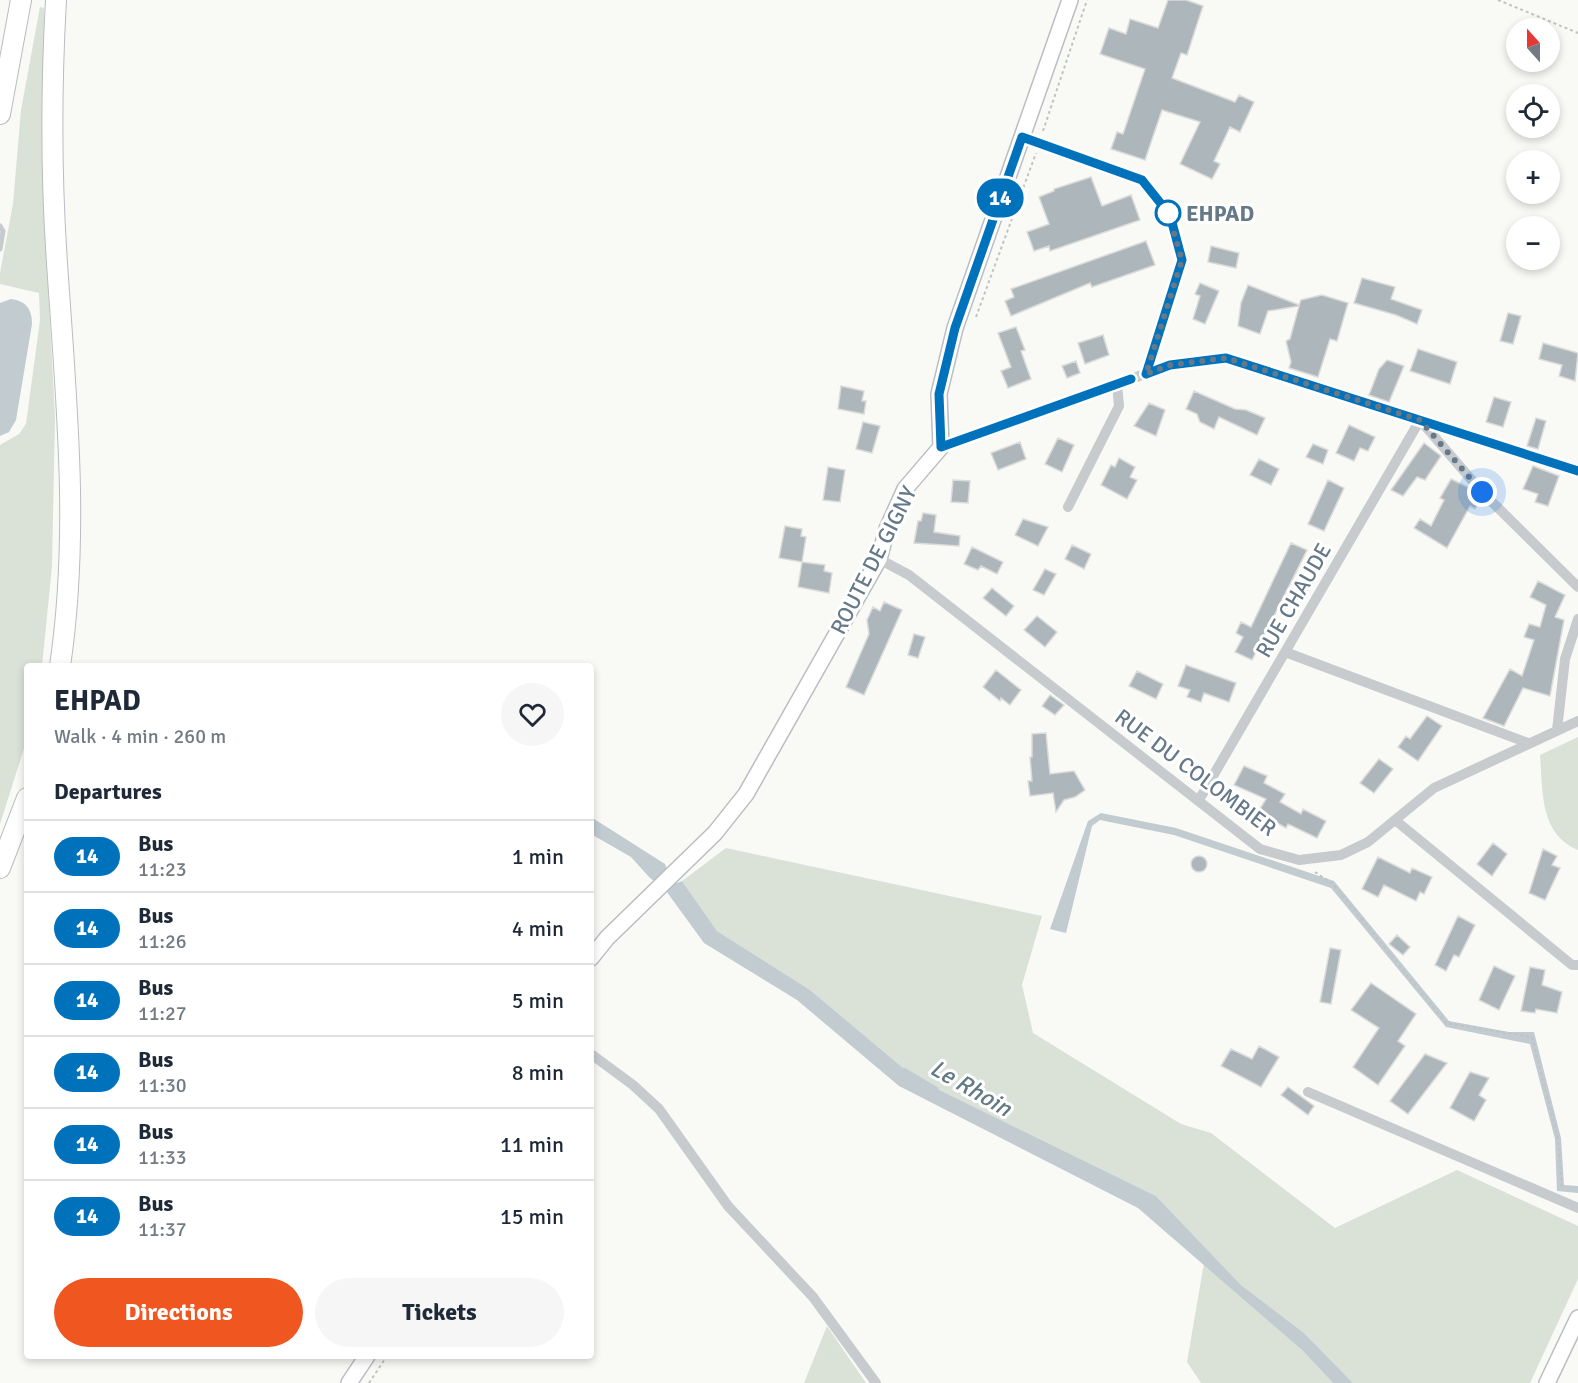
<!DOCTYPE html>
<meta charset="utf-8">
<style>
:root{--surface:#fff;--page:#f6f6f7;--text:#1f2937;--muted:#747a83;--line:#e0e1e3;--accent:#ef5620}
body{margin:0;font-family:Signika,sans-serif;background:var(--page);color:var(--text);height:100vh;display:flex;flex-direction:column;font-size:22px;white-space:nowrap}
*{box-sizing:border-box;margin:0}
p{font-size:20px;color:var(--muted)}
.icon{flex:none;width:33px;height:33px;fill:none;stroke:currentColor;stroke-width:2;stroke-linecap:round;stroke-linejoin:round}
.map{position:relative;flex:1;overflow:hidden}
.sheet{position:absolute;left:24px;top:663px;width:570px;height:696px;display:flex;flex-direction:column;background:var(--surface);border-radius:6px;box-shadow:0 3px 9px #0003}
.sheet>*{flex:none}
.badge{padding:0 12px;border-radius:20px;font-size:21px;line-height:39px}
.needle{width:39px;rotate:339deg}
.fabs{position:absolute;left:1506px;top:18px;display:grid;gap:12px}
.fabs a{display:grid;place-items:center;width:54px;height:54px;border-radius:50%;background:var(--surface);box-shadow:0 3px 9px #0003;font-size:30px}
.you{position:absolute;width:30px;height:30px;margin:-15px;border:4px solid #fff;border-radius:50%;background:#1a73e8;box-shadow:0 0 0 9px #1a73e833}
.map>.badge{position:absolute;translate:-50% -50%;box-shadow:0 0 0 3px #fff}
h2{padding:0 30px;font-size:22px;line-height:54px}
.round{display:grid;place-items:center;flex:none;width:63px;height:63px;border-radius:32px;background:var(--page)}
.summary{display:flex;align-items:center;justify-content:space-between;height:102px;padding:0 30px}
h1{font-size:28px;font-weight:700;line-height:45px}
.button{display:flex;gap:12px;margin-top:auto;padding:12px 30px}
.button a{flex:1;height:69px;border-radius:36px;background:var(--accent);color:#fff;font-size:24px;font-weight:700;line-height:69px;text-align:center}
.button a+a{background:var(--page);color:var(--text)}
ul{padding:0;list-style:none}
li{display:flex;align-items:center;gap:18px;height:72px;padding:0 30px;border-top:2px solid var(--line)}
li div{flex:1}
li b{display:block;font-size:22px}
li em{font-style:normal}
li .badge{min-width:66px;font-weight:700;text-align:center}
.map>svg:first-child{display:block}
.green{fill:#dae1d7}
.water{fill:#c1cbd0}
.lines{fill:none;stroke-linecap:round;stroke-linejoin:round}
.stream{stroke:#c1cbd0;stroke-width:4.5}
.building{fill:#adb6bb;stroke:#dbdbd9;stroke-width:1.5}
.secondary-casing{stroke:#b9bec3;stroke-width:18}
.highway-casing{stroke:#b9bdc0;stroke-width:22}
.path{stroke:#c0c3c5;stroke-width:2;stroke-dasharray:3 3;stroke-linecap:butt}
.lane{stroke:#c7cbce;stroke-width:5}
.street{stroke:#c7cbce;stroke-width:10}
.secondary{stroke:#fff;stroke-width:15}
.highway{stroke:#fff;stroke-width:20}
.line-casing{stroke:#fff;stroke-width:14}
.line{stroke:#0072bc;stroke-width:9}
.walk{stroke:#667989;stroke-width:6;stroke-dasharray:0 10.8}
.stop-dot{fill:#fff;stroke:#0072bc;stroke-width:3}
.labels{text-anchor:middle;stroke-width:6;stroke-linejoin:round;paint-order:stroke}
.stop-label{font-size:22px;font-weight:bold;fill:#667989;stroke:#fff;text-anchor:start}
.street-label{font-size:22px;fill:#667989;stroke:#fff}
.water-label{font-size:24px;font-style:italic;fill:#627a84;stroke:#fff}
</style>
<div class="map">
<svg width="1578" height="1383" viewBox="0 0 1578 1383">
<rect width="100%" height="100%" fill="#f9f9f6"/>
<!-- green -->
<path class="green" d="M40 7 44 8 43 194 55 416 52 566 42 666H27V739L0 824V445L19 434 26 424 40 320 39 293 0 284V273L13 204 21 110Z
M1578 737V850C1539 834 1543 790 1540 755Z
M726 848 1042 916 1022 985 1033 1033 1181 1124 1211 1133 1335 1228 1457 1170 1578 1226V1279L1530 1383H1353L1304 1333 1241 1285 1156 1196 915 1078 810 990 717 931 682 881Z
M1204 1263 1302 1350 1333 1383H1201L1187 1362Z
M827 1326 866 1383H804Z"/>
<!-- water -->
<path class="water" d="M11 299C26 301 32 309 32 324L16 420 9 432 0 436V303Z
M1101 813 1176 828 1334 881 1449 1021 1509 1032H1534L1561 1138 1564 1185 1578 1186V1193L1557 1191 1555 1139 1530 1044 1446 1027 1331 888 1174 835 1100 820 1092 826 1066 933 1050 929 1088 821Z
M591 817 665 864 667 870 654 881 650 878 631 857 591 834Z
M682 881 717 931 810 990 915 1078 1156 1196 1241 1285 1304 1333 1353 1383H1333L1302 1350 1138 1208 899 1086 797 1000 704 943 664 888Z"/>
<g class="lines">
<!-- stream -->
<path class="stream" d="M904 1070 936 1089"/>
</g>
<!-- building -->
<path class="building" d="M1168 0H1186L1203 6 1187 55 1181 53 1172 78 1235 102 1239 95 1254 102 1240 132 1230 127 1214 161 1220 164 1212 179 1180 164 1200 122 1162 110 1145 160 1111 149 1117 132 1123 134 1145 69 1100 54 1109 28 1126 34 1130 19 1158 28Z
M1091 177 1102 206 1131 195 1140 220 1050 251 1049 246 1034 251 1027 232 1049 224 1039 197 1054 191V189Z
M1146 241 1155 265 1092 287 1090 283 1011 316 1005 301 1014 297 1011 289Z
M1211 246 1239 253 1236 268 1208 262Z
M1362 278 1395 287 1391 299 1422 310 1417 324 1396 315 1354 303Z
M1200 283 1219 291 1205 324 1193 319 1200 296 1195 294Z
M1248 285 1299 305 1301 300 1322 295 1348 303 1337 341 1330 339 1318 377 1289 368 1291 362 1286 341 1290 339 1299 306 1268 311 1260 334 1238 326 1241 303Z
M1508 313 1521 316 1513 344 1500 341Z
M1016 327 1025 350 1021 351 1031 379 1008 388 1001 371 1011 367 998 333Z
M1103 335 1109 355 1085 364 1078 343Z
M1543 343 1578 353 1575 381 1559 376 1562 365 1539 359Z
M1418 349 1457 362 1450 384 1410 371Z
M1387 360 1404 366 1389 402 1369 395 1379 369Z
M1076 361 1080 373 1067 378 1062 366Z
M841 386 864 391 862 401H866L864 414 838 409Z
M1194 391 1235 409 1246 410 1265 418 1257 435 1219 417 1214 429 1200 422 1197 414 1186 409Z
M1494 397 1511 402 1503 427 1486 422Z
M1149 403 1165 410 1156 436 1134 426Z
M1536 418 1546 421 1538 449 1527 446Z
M863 422 880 426 872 453 856 449Z
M1349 425 1375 437 1368 451 1360 448 1354 461 1336 453Z
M1058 438 1074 445 1062 472 1045 464Z
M1020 442 1026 459 998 470 991 453Z
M1424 443 1441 456 1425 480 1417 477 1403 496 1391 490Z
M1313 444 1328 450 1323 464 1306 457Z
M1119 458 1135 467 1130 477 1137 480 1127 499 1101 485 1111 465 1115 467Z
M1259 459 1279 469 1271 485 1250 475Z
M1533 466 1559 476 1548 506 1535 502 1538 494 1523 489Z
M828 467 845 470 840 502 823 500Z
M1451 479 1468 487 1480 500 1475 509 1470 506 1447 548 1414 528 1420 519 1431 526 1444 500 1440 498Z
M953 480 970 481 968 503 951 502Z
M1328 480 1344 488 1324 531 1308 524Z
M923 513 936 515 934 532 960 536 959 546 914 543 918 521H921Z
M1023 519 1048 527 1038 546 1015 535Z
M785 526 802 529 801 536 806 537 802 562 779 558Z
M1291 543 1307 550 1252 660 1235 652 1243 637 1236 633 1241 622 1251 627Z
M1072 545 1091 554 1084 569 1065 559Z
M972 547 1003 562 997 574 981 566 978 570 964 564Z
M802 562 825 565 824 571 832 573 829 593 798 587Z
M1045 569 1056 574 1044 595 1033 590Z
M1538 581 1565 595 1555 617 1564 620 1550 696 1523 688 1504 726 1483 718 1510 669 1522 676 1534 640 1524 637 1529 624 1540 627 1546 605 1530 597Z
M992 588 1014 606 1006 616 983 598Z
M884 602 902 610 864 695 846 687 869 634 867 620 873 607 880 611Z
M1037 616 1057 632 1045 647 1024 630Z
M914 634 925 637 918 658 908 655Z
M1186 665 1236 683 1229 702 1204 693 1201 702 1187 697 1190 690 1178 686Z
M996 670 1021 690 1010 705 1001 698 1000 701 983 687Z
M1137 671 1163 684 1156 699 1129 686Z
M1050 695 1064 705 1055 715 1042 706Z
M1427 716 1442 726 1418 761 1398 747 1406 736 1410 739Z
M1046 733 1050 774 1074 771 1085 790 1075 797 1064 800 1056 812 1053 793 1030 796 1028 781H1032L1030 757H1032V734Z
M1379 759 1393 769 1374 793 1360 783Z
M1244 766 1267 776 1264 783 1285 794 1280 802 1301 814 1303 809 1326 821 1317 838 1288 824 1286 828 1258 812 1266 799 1234 785Z
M1493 843 1507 854 1492 876 1477 864Z
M1543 849 1557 856 1552 865 1560 868 1545 900 1529 893Z
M1191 864a8 8 0 1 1 16 0a8 8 0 1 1-16 0Z
M1378 857 1410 873 1412 868 1432 877 1424 894 1420 892 1416 901 1384 885 1378 897 1362 889Z
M1458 916 1475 925 1459 957 1454 955 1446 971 1435 965Z
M1397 935 1410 947 1403 955 1389 944Z
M1330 948 1341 950 1331 1004 1320 1002Z
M1494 966 1515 976 1499 1010 1479 1000Z
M1530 967 1545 970 1542 985 1562 992 1557 1013 1536 1009 1535 1013 1521 1011Z
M1371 983 1416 1014 1398 1041 1405 1046 1378 1085 1353 1067 1379 1028 1351 1010Z
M1259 1046 1279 1057 1261 1087 1221 1066 1231 1049 1252 1059Z
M1425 1054 1447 1063 1408 1114 1390 1101Z
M1470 1072 1489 1078 1479 1095 1486 1100 1474 1121 1450 1108Z
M1288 1087 1314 1106 1308 1115 1281 1095Z"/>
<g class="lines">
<!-- secondary casing -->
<g class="secondary-casing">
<path id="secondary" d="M591 958 607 938 715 833 746 794 879 559 887 529 905 489 941 447 939 394 955 328 1070 0
M349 1383 367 1356
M1547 1383 1578 1318"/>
</g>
<!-- highway casing -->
<g class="highway-casing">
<path id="highway" d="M56 0C51 88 51 176 57 263 66 398 80 531 60 666
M0 114 21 0
M0 868 27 798"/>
</g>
<!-- path -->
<path class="path" d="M1498 0 1578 33
M1043 131 1087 0
M976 317 1036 153
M1315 872 1333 884 1446 1023 1532 1037 1558 1138 1562 1187
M369 1383 387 1356"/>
<!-- lane -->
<path class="lane" d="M0 226 3 231 0 249"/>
<!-- street -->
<path class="street" d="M1022 137 1142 180 1170 215 1182 260 1146 374
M941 447 1170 365 1226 358 1578 471
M1068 507 1119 406 1117 384
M879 559 909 575 1260 849 1299 860 1341 855 1368 842 1434 788 1578 721
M1285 652 1528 743
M1557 730 1565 659 1578 619
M1199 800 1420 420 1482 492 1578 587
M1395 820 1572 965H1578
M591 1054 633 1085 659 1109 728 1206 813 1297 876 1383
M1308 1092 1578 1208"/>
<!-- secondary -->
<use href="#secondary" class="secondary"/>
<!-- highway -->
<use href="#highway" class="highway"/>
</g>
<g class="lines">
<!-- line casing -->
<g class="line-casing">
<path id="line" d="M1131 379 941 447 939 394 955 328 1022 137 1142 180 1170 215 1182 260 1146 374 1170 365 1226 358 1578 471"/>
</g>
<!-- line -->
<use href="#line" class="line"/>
<!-- walk -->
<path class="walk" d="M1168 213 1182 260 1146 374 1170 365 1226 358 1420 420 1482 492"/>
</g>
<!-- markers -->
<circle class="stop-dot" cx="1168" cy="213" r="12"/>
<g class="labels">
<!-- stop labels -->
<g class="stop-label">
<text x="1186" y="221">EHPAD</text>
</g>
<!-- street labels -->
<g class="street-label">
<text transform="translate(873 560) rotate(-63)" y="8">ROUTE DE GIGNY</text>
<text transform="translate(1293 600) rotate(-60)" y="8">RUE CHAUDE</text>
<text transform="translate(1196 772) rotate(37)" y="8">RUE DU COLOMBIER</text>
</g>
<!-- water labels -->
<g class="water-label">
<text transform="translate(971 1088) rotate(30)" y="8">Le Rhoin</text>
</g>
</g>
</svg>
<div class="fabs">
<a><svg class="needle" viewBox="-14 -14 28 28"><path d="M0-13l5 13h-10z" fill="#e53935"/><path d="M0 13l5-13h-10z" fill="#747a83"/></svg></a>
<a><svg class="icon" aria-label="locate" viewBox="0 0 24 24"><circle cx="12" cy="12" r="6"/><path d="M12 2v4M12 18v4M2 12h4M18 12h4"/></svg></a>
<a>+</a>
<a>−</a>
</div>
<div class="you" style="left:1482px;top:492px"></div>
<b class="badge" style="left:1000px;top:198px;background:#0072bc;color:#fff">14</b>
<section class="sheet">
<div class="summary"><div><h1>EHPAD</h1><p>Walk · 4 min · 260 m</p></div><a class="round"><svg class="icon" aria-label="heart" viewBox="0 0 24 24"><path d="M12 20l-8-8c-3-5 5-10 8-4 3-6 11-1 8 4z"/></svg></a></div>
<h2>Departures</h2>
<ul>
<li><span class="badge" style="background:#0072bc;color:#fff">14</span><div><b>Bus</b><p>11:23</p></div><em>1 min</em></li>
<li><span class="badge" style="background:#0072bc;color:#fff">14</span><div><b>Bus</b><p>11:26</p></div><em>4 min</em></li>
<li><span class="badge" style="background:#0072bc;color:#fff">14</span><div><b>Bus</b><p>11:27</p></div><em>5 min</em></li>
<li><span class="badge" style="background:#0072bc;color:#fff">14</span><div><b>Bus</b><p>11:30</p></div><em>8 min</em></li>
<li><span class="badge" style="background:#0072bc;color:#fff">14</span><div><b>Bus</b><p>11:33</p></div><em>11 min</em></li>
<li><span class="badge" style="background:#0072bc;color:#fff">14</span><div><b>Bus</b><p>11:37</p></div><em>15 min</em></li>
</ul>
<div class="button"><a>Directions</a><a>Tickets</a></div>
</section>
</div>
